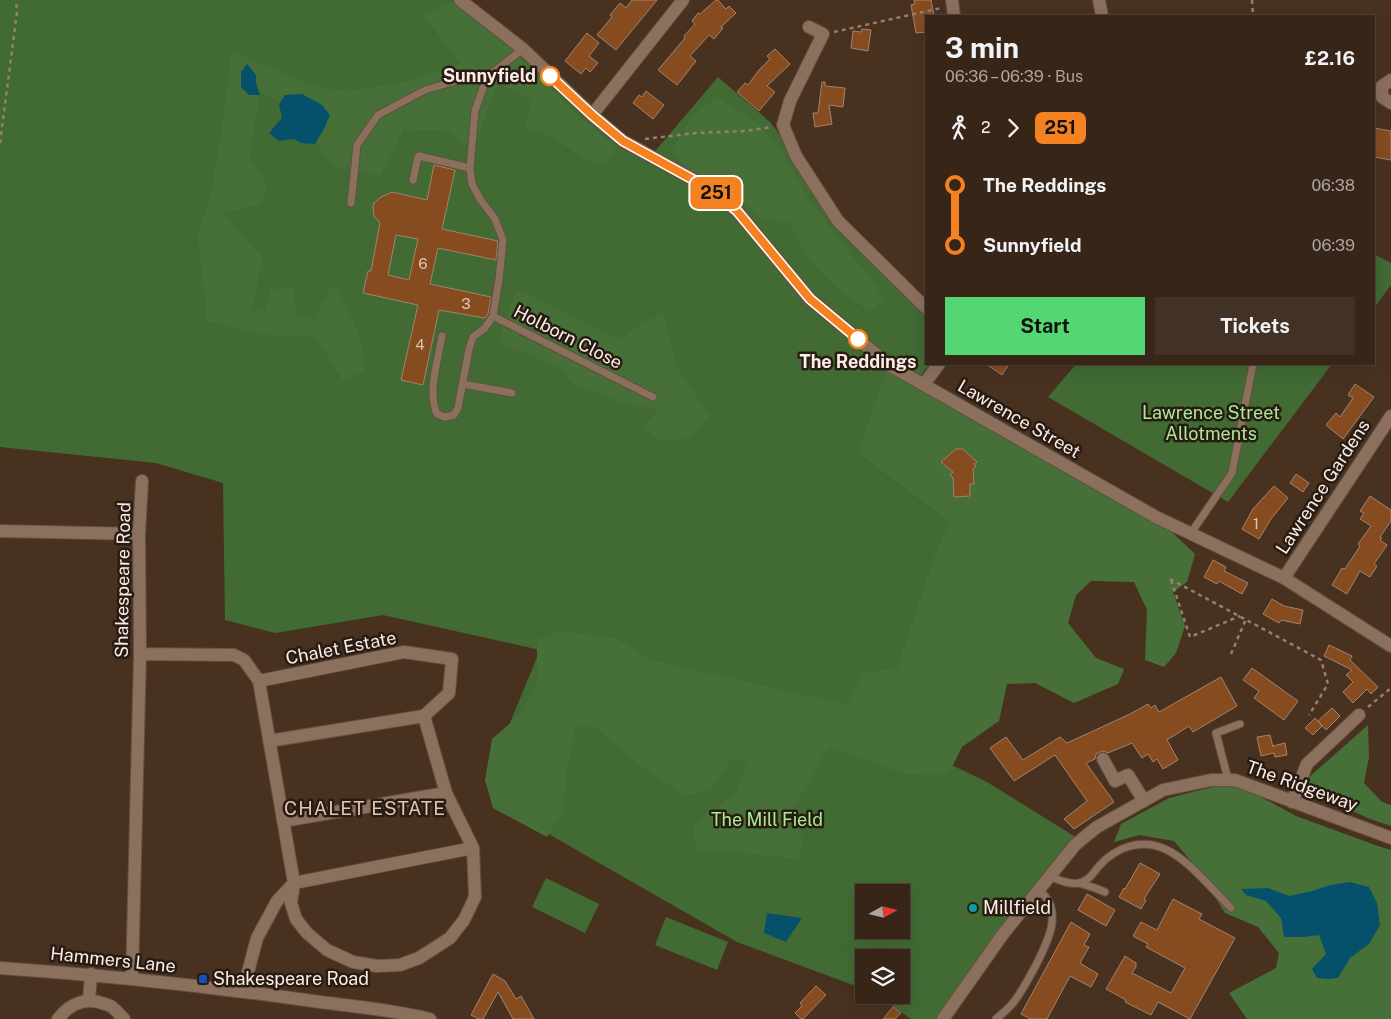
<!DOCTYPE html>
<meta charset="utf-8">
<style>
:root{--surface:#372518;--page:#423125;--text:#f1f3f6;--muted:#aaa5a2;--line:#514237;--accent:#54d672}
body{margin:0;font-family:"Public Sans",sans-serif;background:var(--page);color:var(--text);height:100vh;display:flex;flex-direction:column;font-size:19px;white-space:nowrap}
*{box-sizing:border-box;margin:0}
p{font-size:16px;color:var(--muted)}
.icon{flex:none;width:28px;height:28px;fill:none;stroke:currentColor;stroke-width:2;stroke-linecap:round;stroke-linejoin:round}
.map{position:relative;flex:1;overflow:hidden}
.drawer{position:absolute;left:925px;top:15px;width:450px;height:350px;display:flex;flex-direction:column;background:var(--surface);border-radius:0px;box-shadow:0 5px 20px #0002,0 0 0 1px var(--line)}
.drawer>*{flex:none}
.badge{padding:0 10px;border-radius:8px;font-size:18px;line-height:32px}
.needle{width:32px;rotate:82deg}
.controls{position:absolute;left:855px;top:884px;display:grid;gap:10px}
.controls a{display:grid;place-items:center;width:55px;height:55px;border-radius:0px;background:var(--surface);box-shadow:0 5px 20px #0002,0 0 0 1px var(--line);font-size:25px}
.map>.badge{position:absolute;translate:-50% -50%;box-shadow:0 0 0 2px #fff}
.legs{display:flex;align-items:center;gap:8px;height:55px;padding:0 20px;font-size:16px}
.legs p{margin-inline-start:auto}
.head{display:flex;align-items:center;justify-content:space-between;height:85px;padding:0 20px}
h1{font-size:28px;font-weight:700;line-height:38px}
.primary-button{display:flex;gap:10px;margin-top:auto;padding:10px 20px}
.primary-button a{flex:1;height:58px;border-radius:0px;background:var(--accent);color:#111;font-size:20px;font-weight:700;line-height:58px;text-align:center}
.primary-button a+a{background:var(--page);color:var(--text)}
ul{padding:0 20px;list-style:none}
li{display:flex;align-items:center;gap:18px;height:60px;font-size:19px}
li i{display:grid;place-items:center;width:8px;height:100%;margin:0 6px;background:currentColor}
li i::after{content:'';width:12px;height:12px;margin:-6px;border:4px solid;border-radius:50%;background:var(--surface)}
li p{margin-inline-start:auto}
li:first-child i{background:linear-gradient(#0000 50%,currentColor 0)}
li:last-child i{background:linear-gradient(currentColor 50%,#0000 0)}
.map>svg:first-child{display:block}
.green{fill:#426b34;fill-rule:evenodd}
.forest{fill:#467037}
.water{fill:#05516b}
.building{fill:#864c20;stroke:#a08370;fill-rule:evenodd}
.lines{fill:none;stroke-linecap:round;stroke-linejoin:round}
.service-casing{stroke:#644f41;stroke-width:9}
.minor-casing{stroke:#644f41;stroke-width:14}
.tertiary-casing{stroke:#644f41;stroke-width:14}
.secondary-casing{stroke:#644f41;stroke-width:14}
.path{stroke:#947f71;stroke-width:2.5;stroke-dasharray:4 4;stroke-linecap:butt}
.service{stroke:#8c705e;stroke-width:7}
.minor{stroke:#8c705e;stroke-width:12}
.tertiary{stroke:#8c705e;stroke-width:12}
.secondary{stroke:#8c705e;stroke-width:12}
.line-1-casing{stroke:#fff;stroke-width:11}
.line-1{stroke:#f58220;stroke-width:8}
.stop-1-dot{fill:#fff;stroke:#f58220;stroke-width:2.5}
.culture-dot{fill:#0f9aa8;stroke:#271c14;stroke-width:2}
.transit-dot{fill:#1a4fb4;stroke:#271c14;stroke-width:2}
.labels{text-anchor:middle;stroke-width:5;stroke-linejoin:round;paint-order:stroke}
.number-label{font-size:15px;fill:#dfc4b2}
.stop-label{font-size:18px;font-weight:bold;fill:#fdece2;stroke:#271c14;text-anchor:end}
.street-label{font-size:18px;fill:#fdece2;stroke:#271c14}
.park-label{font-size:18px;fill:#abe996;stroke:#271c14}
.poi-label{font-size:18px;fill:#fdece2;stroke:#271c14;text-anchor:start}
.neighbourhood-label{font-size:19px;letter-spacing:1px;fill:#e4c5b1;stroke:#271c14}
</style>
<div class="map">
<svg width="1391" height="1019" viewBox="0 0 1391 1019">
<rect width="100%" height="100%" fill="#493120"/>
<!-- green -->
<path class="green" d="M0 0H460L592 115 651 156 718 77 770 122 793 152 840 222 926 315V364H930L913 385 857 453 949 522 905 680 862 722 987 782 1082 841 944 1019H911L877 995H901V958H864V989L737 942 498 805 505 735 540 650 383 615 275 633 225 620 223 483 156 463 0 447ZM864 892H901V930H864Z
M1374 254 1391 263V285L1374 308Z
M1076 364H1332L1228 502 1048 397Z
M546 878 599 904 585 933 532 907Z
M666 917 728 942 717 970 655 945Z"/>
<!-- forest -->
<path class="forest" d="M452 2 511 49 571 110 617 148 607 165 586 160 554 138 524 127 532 99 497 83 477 141 464 145 449 131 404 129 380 175 332 166 294 110 260 91 250 158 268 185 261 204 224 213 263 259 251 310 264 311 271 290 293 287 297 316 313 320 333 284 354 321 361 345 366 370 343 381 315 336 277 337 207 321 198 236 209 199 218 155 232 51 301 81 323 88 350 91 404 82 461 64 423 15Z
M716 97 757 123 781 151 811 202 846 249 870 277 884 299 869 311 838 290 805 254 788 222 763 220 734 192 690 170 671 152 691 118Z
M521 290 621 340 636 327 664 313 677 368 710 416 692 436 663 442 643 427 659 410 618 401 572 384 561 369 498 341 513 298Z
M889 365 1156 517 1195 554 1187 582 1173 592 1185 626 1176 653 1164 667 1145 660 1147 610 1134 582 1091 581 1076 595 1068 623 1096 658 1124 669 1118 684 1074 703 1035 683 1007 684 999 721 962 747 949 773 906 774 828 747 793 810 803 842 799 859 734 852 697 853 693 825 737 792 746 763 732 758 710 791 684 795 636 762 597 729 576 724 568 765 563 810 547 837 493 808 485 780 492 739 520 715 537 682V640L560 631 615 638 652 660 848 705 864 673 897 668 932 563 949 522 857 453Z
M1368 725 1369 757 1364 783 1382 802 1391 805V826L1370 819 1299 786Z
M1239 785 1296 816 1378 846 1391 850V1019H1247L1229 993 1276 968 1279 953 1258 927 1225 913 1199 871 1174 841 1139 835 1114 842 1121 824 1169 798 1216 786Z"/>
<!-- water -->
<path class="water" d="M247 64 256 75V83L260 95H249L241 87V72Z
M302 94 322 105 330 115 324 129 315 144 301 143 294 139 279 141 269 133 282 118 279 104 285 95Z
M1350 882 1369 887 1377 903 1380 925 1369 944 1350 958 1338 978 1328 979 1317 978 1312 969 1326 954 1319 935 1304 937H1284L1281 918 1266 901 1246 895 1241 889 1268 888 1289 896 1312 891 1330 885Z
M767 913 802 918 786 942 764 933Z"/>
<!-- building -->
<path class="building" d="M632 0H657L616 50 597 35 612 17 610 15 620 3 626 8Z
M716 0H718L726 9 729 6 736 13 721 27 723 28 714 39 709 35 690 56 696 61 677 85 658 70 685 38 684 36 695 24 692 21 698 13 700 14Z
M914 0H931L934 16H926V32L916 33 911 5 915 4Z
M862 29 871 30 868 51 851 48 853 31 861 32Z
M587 33 599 43 589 56 598 63 590 72 586 68 581 74 565 61Z
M775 49 790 64 767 86 775 92 759 111 737 92 745 83 748 85 759 70 770 59 767 56Z
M822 82H825V86L845 88 843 107 829 105 832 124 815 127 813 113H818Z
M646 91 664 105 653 119 633 103 639 95 642 97Z
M1374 128 1391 131V160L1374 157Z
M434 165 455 170 442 229 498 241 496 260 438 248 430 284 491 297 488 314 485 318 439 310 423 385 401 380 418 305 363 293 368 271H371L380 223 374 216 373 207 374 203 381 197 392 192 427 200ZM396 235 418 239 409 280 388 275Z
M986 364H1009L1002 375Z
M1355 384 1374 397 1343 439 1326 425 1336 413 1340 417 1353 398 1348 395Z
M956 449H963L977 462 974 464 976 466 973 469 974 484H970V496L954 497 953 478 950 475 953 472 941 462Z
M1296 474 1309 483 1303 492 1290 483Z
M1274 486 1288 498 1271 519 1259 539 1242 529 1253 509Z
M1370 496 1391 510V521L1380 537 1382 538 1380 540 1387 545 1374 564 1377 566 1370 577 1360 571 1347 594 1332 585 1342 568 1345 569 1360 546 1358 544 1371 526 1360 519 1364 513 1360 511Z
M1213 560 1226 567 1224 571 1248 583 1242 594 1219 581 1217 584 1204 577Z
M1272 599 1284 606 1303 610 1300 624 1281 620 1279 623 1263 614Z
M1329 645 1352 656 1350 660 1378 687 1371 694 1367 689 1353 703 1343 692 1353 682 1346 675 1352 670 1324 656Z
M1252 668 1298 701 1284 720 1254 698 1259 691 1243 680Z
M1221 677 1237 706 1193 732 1189 726 1167 740 1178 760 1163 769 1157 759 1153 762 1148 754 1142 758 1132 743 1108 753 1104 751 1100 752 1096 754 1095 759 1086 763 1114 802 1074 829 1064 819 1087 801 1055 755 1014 781 990 748 1006 737 1023 760 1060 737 1067 743 1130 714 1148 704 1151 708 1155 705 1159 712Z
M1332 708 1340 716 1326 730 1318 721Z
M1315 718 1322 726 1313 735 1305 728Z
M1270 735 1273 747V746L1285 743 1287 755 1275 757 1274 753 1261 756 1257 737Z
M1140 863 1160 874 1144 899 1146 900 1141 909 1119 897 1124 888 1125 889Z
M1087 894 1115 910 1106 926 1078 910Z
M1173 899 1202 914 1199 919 1235 938 1190 1019 1158 1002 1151 1015 1125 1002 1126 1000 1106 989 1125 956 1136 963V967L1132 973 1171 993 1185 968 1146 947 1148 944 1133 936 1141 922 1157 930Z
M1071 922 1090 934 1084 945 1089 947 1080 963 1098 974 1091 987 1070 976 1047 1019H1031L1021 1014Z
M493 974 505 981 516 999 521 996 534 1019H513L498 992 483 1019H479L471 1015Z
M816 986 826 995 803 1019H801L795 1013 802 1006 800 1003Z
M893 1007 901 1013 895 1019H883Z"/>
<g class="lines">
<!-- service casing -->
<g class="service-casing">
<path id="service" d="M523 49 487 77 475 111 470 168 472 184 480 199 495 219 503 240 499 279 493 316 653 397
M413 180 418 157 419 156 470 168
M351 203 357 145 378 115 425 90 459 80 487 77
M442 336C438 361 427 391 437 414L445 417 454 415 458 408 469 349 473 337 485 328 493 316
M463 384 512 393
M1191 533 1232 473 1253 364
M1228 779 1216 733 1240 724
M1050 876C1058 880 1069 885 1079 883 1089 881 1093 873 1099 866 1116 847 1141 838 1165 849 1188 859 1213 890 1231 908
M1079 883 1095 888 1105 892
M996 1019C1002 1014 1008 1009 1013 1003 1022 992 1028 979 1035 967 1047 943 1065 911 1039 890"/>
</g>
<!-- minor casing -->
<g class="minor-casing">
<path id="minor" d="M952 0 954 16
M1099 0 1102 16
M809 27 823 34 790 101 783 125 796 156 838 221 926 308
M1391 80 1382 86V97L1391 103
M592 115 683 0
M924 384 939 364
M0 531 139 534
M1284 578 1391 416
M140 654 234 655 244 660 259 681 294 883 291 903 296 919 307 933 327 950 353 962 377 966 400 965 419 958 450 938 464 920 475 897 473 848 446 793 424 716
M259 681 404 652 452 659 449 693 424 716 269 741
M1103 759 1115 781 1128 775 1144 801
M1292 802 1307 764 1359 715
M283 821 446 793
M132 979 140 654 139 534 142 481
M243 991 257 938 277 901 294 883 473 848
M89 1000 91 974
M58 1019C70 1003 86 997 105 1004 106 1004 111 1006 112 1007 116 1010 120 1015 124 1019"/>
</g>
<!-- tertiary casing -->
<g class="tertiary-casing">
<path id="tertiary" d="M460 0 523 49 592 115 623 141 711 189 737 211 810 299 889 365 1156 517 1284 578 1391 646"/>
</g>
<!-- secondary casing -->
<g class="secondary-casing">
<path id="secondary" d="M0 968C103 975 205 986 306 1000 347 1006 390 1009 430 1019
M943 1019 1003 934 1075 845 1087 835 1097 827 1163 790 1211 780H1235L1391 838"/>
</g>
<!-- path -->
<path class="path" d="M1252 0 1253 16
M834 32 941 8
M645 139 696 133 746 131 771 127
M0 143 17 12 16 0
M1170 579 1321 660 1328 684 1309 715
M1171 580 1190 637 1240 616
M1231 654 1246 619
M1368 707 1391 688"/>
<!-- service -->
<use href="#service" class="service"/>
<!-- minor -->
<use href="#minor" class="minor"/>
<!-- tertiary -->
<use href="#tertiary" class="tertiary"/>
<!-- secondary -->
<use href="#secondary" class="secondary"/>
</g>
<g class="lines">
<!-- line-1 casing -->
<g class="line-1-casing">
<path id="line-1" d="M550 76 592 115 623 141 710 189 737 211 810 299 858 339"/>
</g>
<!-- line-1 -->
<use href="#line-1" class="line-1"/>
</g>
<!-- markers -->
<g class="stop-1-dot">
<circle cx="550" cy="76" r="9"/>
<circle cx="858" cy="339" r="9"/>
</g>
<circle class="culture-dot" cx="973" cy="908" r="5"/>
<rect class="transit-dot" x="198" y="974" width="10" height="10" rx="2.5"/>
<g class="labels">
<!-- number labels -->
<g class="number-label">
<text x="423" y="269">6</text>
<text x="466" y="309">3</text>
<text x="420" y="350">4</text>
<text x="1256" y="529">1</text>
</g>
<!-- stop labels -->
<g class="stop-label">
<text x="536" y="82">Sunnyfield</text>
<text x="858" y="368" text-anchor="middle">The Reddings</text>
</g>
<!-- street labels -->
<g class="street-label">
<text transform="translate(568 337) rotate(27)" y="6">Holborn Close</text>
<text transform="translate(1019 419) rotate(30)" y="6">Lawrence Street</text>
<text transform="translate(1323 487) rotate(-57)" y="6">Lawrence Gardens</text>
<text transform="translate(123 580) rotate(-89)" y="6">Shakespeare Road</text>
<text transform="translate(341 648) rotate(-11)" y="6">Chalet Estate</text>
<text transform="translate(1302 786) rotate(20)" y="6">The Ridgeway</text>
<text transform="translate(113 960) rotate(6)" y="6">Hammers Lane</text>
</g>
<!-- park labels -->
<g class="park-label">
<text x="1211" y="419">Lawrence Street<tspan x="1211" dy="21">Allotments</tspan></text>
<text x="767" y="826">The Mill Field</text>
</g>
<!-- poi labels -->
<g class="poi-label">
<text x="983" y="914">Millfield</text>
<text x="213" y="985">Shakespeare Road</text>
</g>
<!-- neighbourhood labels -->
<g class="neighbourhood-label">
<text x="365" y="815">CHALET ESTATE</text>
</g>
</g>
</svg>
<div class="controls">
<a><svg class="needle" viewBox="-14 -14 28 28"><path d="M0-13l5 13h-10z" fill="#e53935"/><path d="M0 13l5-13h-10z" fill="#aaa5a2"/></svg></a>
<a><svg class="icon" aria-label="layers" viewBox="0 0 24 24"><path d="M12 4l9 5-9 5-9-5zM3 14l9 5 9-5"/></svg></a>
</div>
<b class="badge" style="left:716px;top:193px;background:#f58220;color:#111">251</b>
<section class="drawer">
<div class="head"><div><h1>3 min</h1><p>06:36 – 06:39 · Bus</p></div><b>£2.16</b></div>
<div class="legs"><svg class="icon" aria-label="walk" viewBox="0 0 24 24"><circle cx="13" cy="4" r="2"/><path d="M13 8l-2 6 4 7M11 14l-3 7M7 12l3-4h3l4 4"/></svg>2<svg class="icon" aria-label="forward" viewBox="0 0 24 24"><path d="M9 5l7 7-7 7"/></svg><b class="badge" style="background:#f58220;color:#111">251</b></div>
<ul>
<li><i style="color:#f58220"></i><b>The Reddings</b><p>06:38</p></li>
<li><i style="color:#f58220"></i><b>Sunnyfield</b><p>06:39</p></li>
</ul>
<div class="primary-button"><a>Start</a><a>Tickets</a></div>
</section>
</div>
